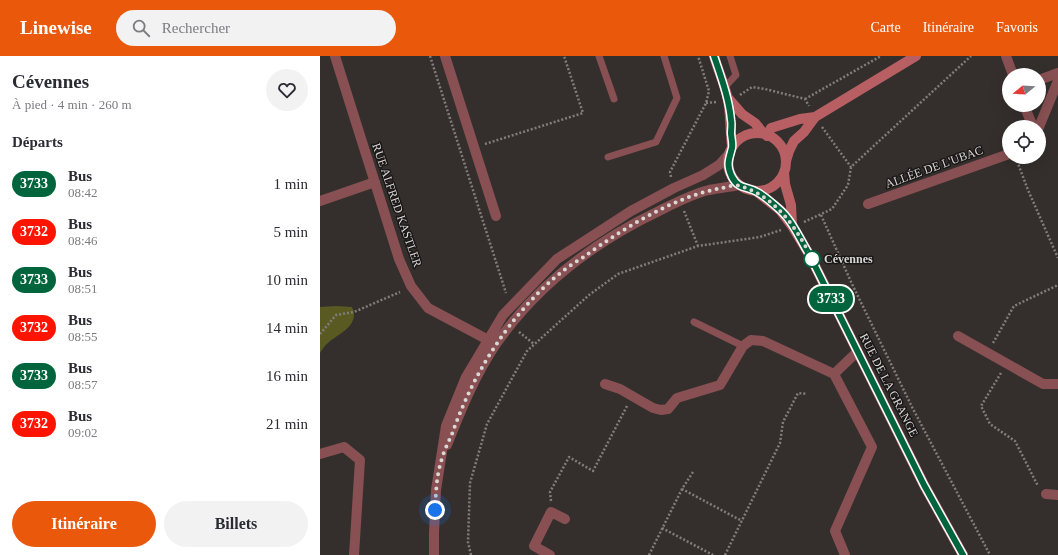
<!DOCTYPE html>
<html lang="fr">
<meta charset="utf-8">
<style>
:root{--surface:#fff;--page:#f2f2f3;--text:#2b2b33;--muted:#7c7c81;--accent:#ea580c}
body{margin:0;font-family:"Times New Roman",serif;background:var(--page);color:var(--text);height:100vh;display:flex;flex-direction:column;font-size:15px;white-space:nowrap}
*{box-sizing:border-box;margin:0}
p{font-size:13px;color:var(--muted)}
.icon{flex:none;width:22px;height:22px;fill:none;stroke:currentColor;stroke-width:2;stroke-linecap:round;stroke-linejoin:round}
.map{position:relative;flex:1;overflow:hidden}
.details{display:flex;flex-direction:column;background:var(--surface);width:320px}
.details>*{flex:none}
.badge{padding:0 8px;border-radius:13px;font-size:14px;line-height:26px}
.needle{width:26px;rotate:252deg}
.tools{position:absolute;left:682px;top:12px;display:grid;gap:8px}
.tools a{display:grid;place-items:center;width:44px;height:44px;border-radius:50%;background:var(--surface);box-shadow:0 4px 16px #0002;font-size:20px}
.you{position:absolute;width:20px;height:20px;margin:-10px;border:3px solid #fff;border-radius:50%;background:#1a73e8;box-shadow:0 0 0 6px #1a73e833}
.map>.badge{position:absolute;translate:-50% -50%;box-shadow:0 0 0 2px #fff}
h2{padding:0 12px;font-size:15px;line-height:36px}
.round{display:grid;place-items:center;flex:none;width:42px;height:42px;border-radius:21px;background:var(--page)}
.head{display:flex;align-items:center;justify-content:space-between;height:68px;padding:0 12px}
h1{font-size:19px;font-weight:800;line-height:30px}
.cta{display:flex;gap:8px;margin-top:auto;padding:8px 12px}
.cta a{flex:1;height:46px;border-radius:24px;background:var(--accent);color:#fff;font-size:16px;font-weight:800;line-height:46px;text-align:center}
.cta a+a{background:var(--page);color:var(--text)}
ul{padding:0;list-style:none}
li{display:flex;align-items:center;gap:12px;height:48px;padding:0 12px}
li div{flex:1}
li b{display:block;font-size:15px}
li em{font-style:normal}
li .badge{min-width:44px;font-weight:700;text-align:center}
header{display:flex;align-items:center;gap:24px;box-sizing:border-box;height:56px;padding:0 20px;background:var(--accent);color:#fff}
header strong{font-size:19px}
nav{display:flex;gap:22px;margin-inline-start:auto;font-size:14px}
.search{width:280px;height:36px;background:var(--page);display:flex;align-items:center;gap:10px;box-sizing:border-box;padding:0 14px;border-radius:22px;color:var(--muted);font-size:15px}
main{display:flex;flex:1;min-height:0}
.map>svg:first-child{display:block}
.green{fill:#585a21}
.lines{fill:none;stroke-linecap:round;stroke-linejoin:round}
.path{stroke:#817d7b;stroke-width:2.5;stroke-dasharray:2 2;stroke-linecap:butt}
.lane{stroke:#885052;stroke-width:7}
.street{stroke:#885052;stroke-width:10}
.secondary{stroke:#b85f63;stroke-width:10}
.line-casing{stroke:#fff;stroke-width:9}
.line{stroke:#00643c;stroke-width:6}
.walk{stroke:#dad7d5;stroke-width:4;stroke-dasharray:0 7.2}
.stop-dot{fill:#fff;stroke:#00643c;stroke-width:2}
.labels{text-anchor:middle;stroke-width:3;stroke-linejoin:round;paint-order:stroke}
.street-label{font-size:12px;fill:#dad7d5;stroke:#1a1817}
.stop-label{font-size:12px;font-weight:bold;fill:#dad7d5;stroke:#1a1817;text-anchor:start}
</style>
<header>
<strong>Linewise</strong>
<div class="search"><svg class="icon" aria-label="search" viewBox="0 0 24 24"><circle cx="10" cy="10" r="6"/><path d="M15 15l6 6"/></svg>Rechercher</div>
<nav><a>Carte</a><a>Itinéraire</a><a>Favoris</a></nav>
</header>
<main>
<section class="details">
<div class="head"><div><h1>Cévennes</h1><p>À pied · 4 min · 260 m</p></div><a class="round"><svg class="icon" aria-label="heart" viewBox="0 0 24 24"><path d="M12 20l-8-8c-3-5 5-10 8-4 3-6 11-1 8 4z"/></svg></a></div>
<h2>Départs</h2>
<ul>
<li><span class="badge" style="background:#00643c;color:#fff">3733</span><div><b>Bus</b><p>08:42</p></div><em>1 min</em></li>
<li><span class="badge" style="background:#ff1400;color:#fff">3732</span><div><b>Bus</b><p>08:46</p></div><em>5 min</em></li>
<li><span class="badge" style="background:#00643c;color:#fff">3733</span><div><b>Bus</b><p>08:51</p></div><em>10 min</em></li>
<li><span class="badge" style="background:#ff1400;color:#fff">3732</span><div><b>Bus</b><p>08:55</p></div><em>14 min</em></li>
<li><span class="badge" style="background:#00643c;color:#fff">3733</span><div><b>Bus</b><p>08:57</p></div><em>16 min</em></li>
<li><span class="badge" style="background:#ff1400;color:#fff">3732</span><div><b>Bus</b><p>09:02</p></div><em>21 min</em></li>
</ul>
<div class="cta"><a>Itinéraire</a><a>Billets</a></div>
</section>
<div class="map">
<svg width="738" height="499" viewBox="0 0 738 499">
<rect width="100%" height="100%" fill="#342f2d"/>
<!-- green -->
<path class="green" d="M16 250 32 251C41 269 18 278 8 287 5 289 2 294 0 297V251Z"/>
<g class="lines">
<!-- path -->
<path class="path" d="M110 0 186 237
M420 39 432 31 445 33 485 43 489 50
M485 43 561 0
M386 47 396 46
M502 71 531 111
M165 88 263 57 244 0
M697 105 708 134 738 202
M351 121 350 116 386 47 389 35 378 0
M364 155 378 190
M501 159 532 228 592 351 670 499
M484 166 512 153 528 129 531 111 651 0
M199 276 214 288
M0 278 16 259 34 256 80 236
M673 287 694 250 738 229
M681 317 661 350 670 368 695 385 718 430
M373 416 362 433 422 465
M231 445 230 436 249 401 273 415 307 350
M342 472 393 499
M151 499 148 486 150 427 167 368 207 295 269 239 298 218 378 190 440 181 461 174
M329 499 362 433
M405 499 460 387 463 366 478 337 487 338"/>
<!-- lane -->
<path class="lane" d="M279 0 294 43
M404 32 416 19 410 0
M288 101 336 86 357 42 344 0
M374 266 423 290"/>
<!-- street -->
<path class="street" d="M15 0 79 203 91 230 108 252 172 286
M125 0 176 160
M686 0 693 19
M719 24 738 17
M704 49 713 71
M719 71 738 25
M0 145 55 126
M548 148 689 98
M638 280 723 328H738
M514 318 552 391 515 475 525 499
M285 328 300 333 333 352 341 354 348 353 357 342 400 329 423 290 431 284 443 285 514 318 537 296
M127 389C141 354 155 319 176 288 218 228 274 186 339 155 355 147 372 138 389 134 399 132 409 131 419 129
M0 398 24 391 40 404 34 499
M726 438 738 439
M114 499V477L116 434 126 370 146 321 183 259 237 203 311 155 354 132 383 119 399 109 409 98
M230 499 214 490 231 456 245 463"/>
<!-- secondary -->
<path class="secondary" d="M394 0C398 14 405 29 408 44 411 60 410 75 412 90
M408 42 422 58 435 67 444 78
M408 106a29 29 0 1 1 58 0a29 29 0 1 1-58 0Z
M447 80 451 72 480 63 495 61 596 0
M466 105 469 95 474 85 484 76 495 61
M464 116 465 128 471 149 472 170
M436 135 460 154 472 170 489 198 604 429 643 499"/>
</g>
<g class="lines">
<!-- line casing -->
<g class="line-casing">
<path id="line" d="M394 0C401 21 409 42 411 64 412 68 411 73 411 77 411 81 413 87 412 92 409 104 406 108 412 121 419 134 427 130 437 136 445 140 452 147 459 153 472 164 480 183 489 198L604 429 643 499"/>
</g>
<!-- line -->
<use href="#line" class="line"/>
<!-- walk -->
<path class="walk" d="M115 454C116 439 116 422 121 406 123 397 128 387 132 378 143 347 157 317 176 289 192 264 219 233 243 215 250 209 258 205 265 200 304 172 355 140 402 132 408 131 416 128 420 130 455 140 477 172 492 203"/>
</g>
<!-- markers -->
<circle class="stop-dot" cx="492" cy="203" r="8"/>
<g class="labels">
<!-- street labels -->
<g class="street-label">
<text transform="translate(614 111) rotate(-20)" y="4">ALLÉE DE L'UBAC</text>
<text transform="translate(77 149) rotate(71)" y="4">RUE ALFRED KASTLER</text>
<text transform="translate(569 329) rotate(63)" y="4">RUE DE LA GRANGE</text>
</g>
<!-- stop labels -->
<g class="stop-label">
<text x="504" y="207">Cévennes</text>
</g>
</g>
</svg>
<div class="tools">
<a><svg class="needle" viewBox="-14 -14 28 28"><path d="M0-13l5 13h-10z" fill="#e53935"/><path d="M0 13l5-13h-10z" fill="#7c7c81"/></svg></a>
<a><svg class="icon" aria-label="locate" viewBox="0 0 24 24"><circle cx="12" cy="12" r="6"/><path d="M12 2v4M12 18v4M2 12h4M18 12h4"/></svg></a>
</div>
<div class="you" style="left:115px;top:454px"></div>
<b class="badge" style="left:511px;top:243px;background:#00643c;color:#fff">3733</b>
</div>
</main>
